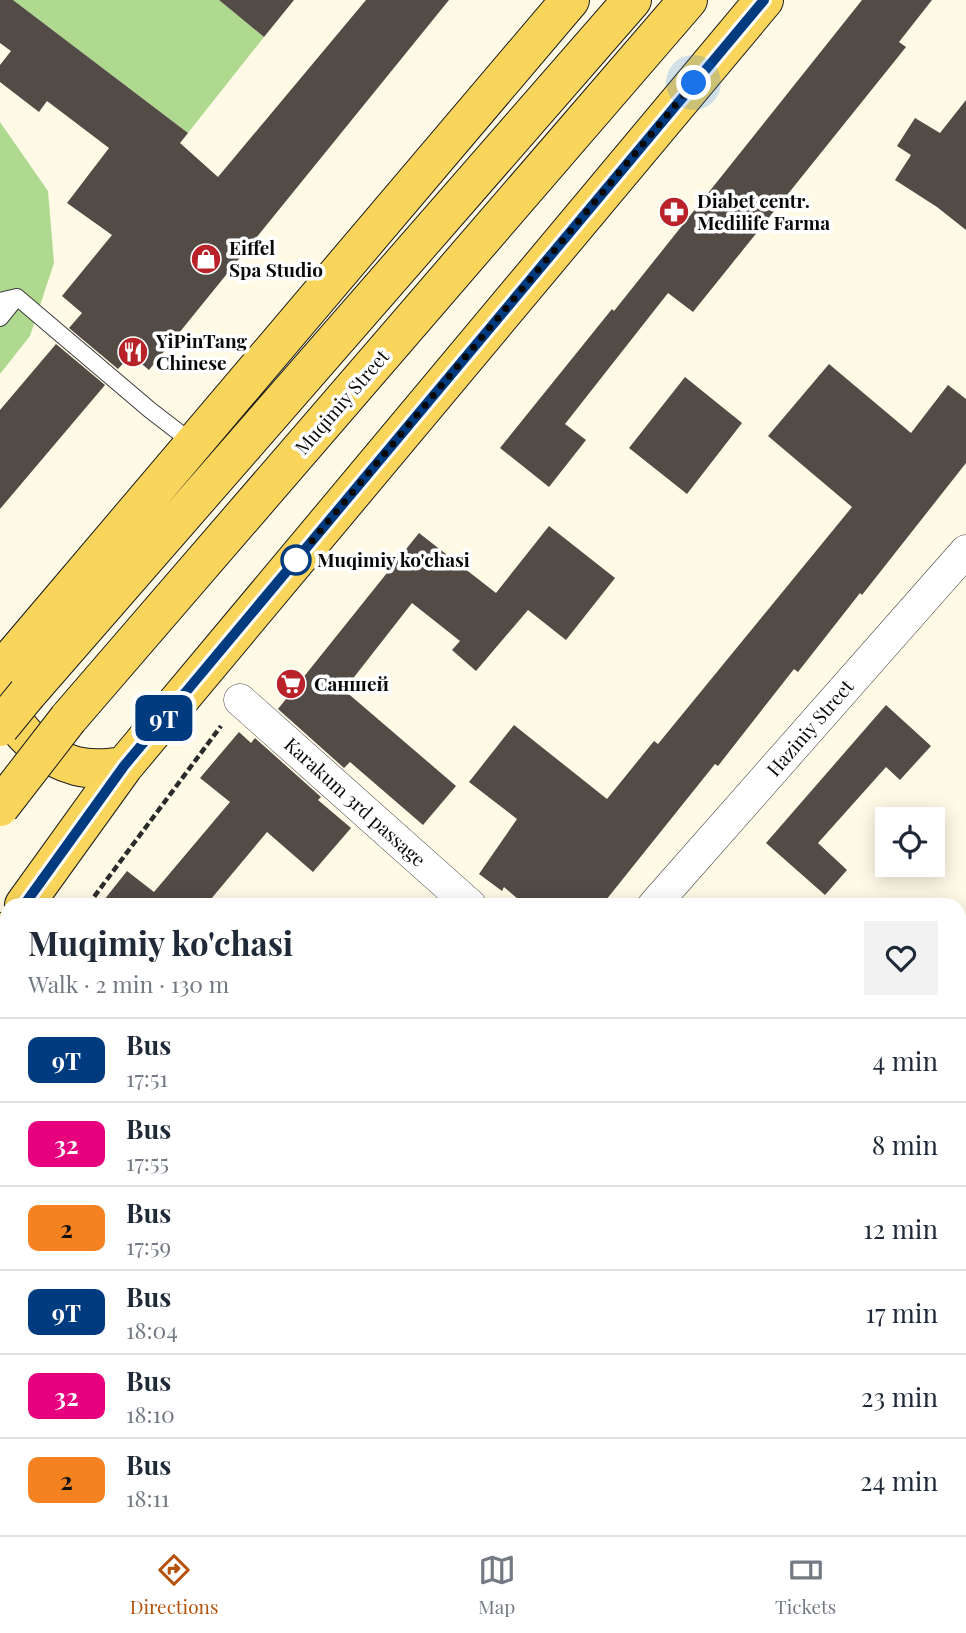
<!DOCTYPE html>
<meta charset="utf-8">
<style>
:root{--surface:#fff;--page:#f2f2f3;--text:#1f2937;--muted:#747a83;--line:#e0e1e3;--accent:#b45309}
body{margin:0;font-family:"Playfair Display",serif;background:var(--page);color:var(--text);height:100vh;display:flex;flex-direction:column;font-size:26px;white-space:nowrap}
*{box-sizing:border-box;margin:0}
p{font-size:23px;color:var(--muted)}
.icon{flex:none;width:38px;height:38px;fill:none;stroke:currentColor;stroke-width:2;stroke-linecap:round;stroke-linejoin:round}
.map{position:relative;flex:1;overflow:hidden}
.side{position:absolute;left:0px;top:898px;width:966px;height:639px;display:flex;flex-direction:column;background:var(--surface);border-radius:21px 21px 0 0;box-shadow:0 4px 18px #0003}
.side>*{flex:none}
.badge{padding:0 14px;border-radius:10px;font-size:24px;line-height:46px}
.controls{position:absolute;left:875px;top:807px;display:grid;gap:14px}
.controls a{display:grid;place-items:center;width:70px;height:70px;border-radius:0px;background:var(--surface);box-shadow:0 4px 18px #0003;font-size:35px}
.you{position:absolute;width:35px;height:35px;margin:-18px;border:5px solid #fff;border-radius:50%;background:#1a73e8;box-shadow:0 0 0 10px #1a73e833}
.map>.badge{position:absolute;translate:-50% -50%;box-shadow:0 0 0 4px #fff}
.round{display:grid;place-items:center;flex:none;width:74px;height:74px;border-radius:0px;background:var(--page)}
.overview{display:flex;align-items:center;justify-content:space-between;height:119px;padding:0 28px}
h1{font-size:33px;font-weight:700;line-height:52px}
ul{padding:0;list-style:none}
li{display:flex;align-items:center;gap:21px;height:84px;padding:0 28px;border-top:2px solid var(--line)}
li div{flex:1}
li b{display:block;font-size:26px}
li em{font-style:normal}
li .badge{min-width:77px;font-weight:700;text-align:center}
.tabs{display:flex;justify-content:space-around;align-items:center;height:98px;border-top:2px solid var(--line);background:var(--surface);font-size:19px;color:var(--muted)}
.tabs a{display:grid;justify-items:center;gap:4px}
.tabs .selected{color:var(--accent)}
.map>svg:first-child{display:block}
.forest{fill:#b0d990}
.building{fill:#524b46}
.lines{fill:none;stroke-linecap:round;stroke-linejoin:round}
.lane-casing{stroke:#3c3c3c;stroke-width:18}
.street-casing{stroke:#3c3c3c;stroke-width:33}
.primary-casing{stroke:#1a1a1a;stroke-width:40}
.path{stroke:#2b2b2b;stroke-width:4.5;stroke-dasharray:7 3.5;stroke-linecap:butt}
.lane{stroke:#fff;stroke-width:16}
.street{stroke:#fff;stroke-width:32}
.primary{stroke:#fad55b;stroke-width:38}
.primary-bridge-casing{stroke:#1a1a1a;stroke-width:40;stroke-linecap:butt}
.primary-bridge{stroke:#fad55b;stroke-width:38}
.line-casing{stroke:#fff;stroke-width:16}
.line{stroke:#003b80;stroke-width:10}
.walk{stroke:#090909;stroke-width:7;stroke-dasharray:0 12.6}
.stop-dot{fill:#fff;stroke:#003b80;stroke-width:3.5}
.labels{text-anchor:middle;stroke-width:7;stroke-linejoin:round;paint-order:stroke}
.poi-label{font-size:19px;font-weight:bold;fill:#090909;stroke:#fff;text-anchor:start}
.street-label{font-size:19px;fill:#090909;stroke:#fff}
.stop-label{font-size:19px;font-weight:bold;fill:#090909;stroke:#fff;text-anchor:start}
</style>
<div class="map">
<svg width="966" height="1535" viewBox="0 0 966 1535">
<rect width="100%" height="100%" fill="#fffae6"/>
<!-- forest -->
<path class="forest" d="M13 0H219L264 37 188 133Z
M0 122 48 191 54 263 30 336 0 374Z
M7 1345V1427L0 1407V1354Z
M42 1530H117L110 1535H44Z"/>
<!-- building -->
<path class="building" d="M0 0H13L188 133 180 143 218 177 366 0H449L149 370 131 355 118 369 69 328 82 313 62 296 112 235 67 203 109 148 47 101 39 112 0 82V65L11 51 0 43Z
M219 0H294L264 37Z
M862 0H932L899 42 906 47 693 312 668 293 565 424 586 440 549 487 500 448 612 309 614 311Z
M966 100V230L937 207 895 180 911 155 897 146 915 118 940 133Z
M56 344 105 385 0 509V410Z
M829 364 911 433 948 385 966 399V463L862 595 860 593 798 672 794 669 718 766 715 764 602 905H525L504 887 502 891 479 874 517 819 469 782 514 725 607 799 654 741 658 744 852 507 768 436Z
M685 377 742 423 687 494 629 448Z
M549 526 615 578 566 640 528 610 476 671 452 650 460 641 412 603 344 690 456 786 423 825 350 762 344 768 278 709 419 533 496 593Z
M886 705 931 746 900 780 886 767 818 843 847 870 825 895 766 843Z
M239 732 251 743 255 738 321 797 318 800 351 828 313 872 267 832 206 905H100L127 871 154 892 230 802 200 778Z"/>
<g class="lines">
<!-- lane casing -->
<g class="lane-casing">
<path id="lane" d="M0 301 17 297 150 410 194 444
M0 318 17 297
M0 1141 7 1147
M0 1177 7 1183
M408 1530 415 1535
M440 1530 447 1535
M147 1535 151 1530"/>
</g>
<!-- street casing -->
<g class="street-casing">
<path id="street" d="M240 700 470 905
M654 905 966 551
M959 1163 966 1154
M959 1315 966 1321"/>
</g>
<!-- primary casing -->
<g class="primary-casing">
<path id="primary" d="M0 672 570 0
M2 682C2 722 40 756 76 766 92 770 108 768 124 766
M27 694 632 0
M68 719 688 0
M24 905 124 766 764 0
M0 949 7 931
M0 1056 7 1070
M0 1252 7 1258
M0 1300 7 1299
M0 1503 7 1523
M350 1530 357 1535
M500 1530 506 1535"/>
</g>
<!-- path -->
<path class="path" d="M88 905 221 726
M0 1401 7 1402
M262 1530 269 1535
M288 1530 294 1535
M566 1530 572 1535
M612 1530 619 1535"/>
<!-- lane -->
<use href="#lane" class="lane"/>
<!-- street -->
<use href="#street" class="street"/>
<!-- primary -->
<use href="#primary" class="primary"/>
<!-- primary-bridge casing -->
<g class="primary-bridge-casing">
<path id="primary-bridge" d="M0 727 27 694
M0 807 68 719"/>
</g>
<!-- primary-bridge -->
<use href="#primary-bridge" class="primary-bridge"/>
</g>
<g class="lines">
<!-- line casing -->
<g class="line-casing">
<path id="line" d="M24 905 124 766 764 0"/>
</g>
<!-- line -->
<use href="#line" class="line"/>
<!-- walk -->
<path class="walk" d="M296 560 694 83"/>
</g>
<!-- icons -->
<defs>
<g id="pharmacy-disc" transform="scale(1.575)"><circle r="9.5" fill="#b82228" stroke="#fff"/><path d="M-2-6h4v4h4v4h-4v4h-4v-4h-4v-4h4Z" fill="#fff"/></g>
<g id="shop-disc" transform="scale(1.575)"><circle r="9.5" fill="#b82228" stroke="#fff"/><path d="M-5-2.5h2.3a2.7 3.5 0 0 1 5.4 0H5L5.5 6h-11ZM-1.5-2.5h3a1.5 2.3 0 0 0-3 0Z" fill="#fff"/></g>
<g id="restaurant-disc" transform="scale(1.575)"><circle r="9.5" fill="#b82228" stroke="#fff"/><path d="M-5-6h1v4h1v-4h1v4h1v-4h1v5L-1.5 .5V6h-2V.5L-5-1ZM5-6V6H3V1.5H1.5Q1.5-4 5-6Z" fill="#fff"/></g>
<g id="supermarket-disc" transform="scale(1.575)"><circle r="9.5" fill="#b82228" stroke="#fff"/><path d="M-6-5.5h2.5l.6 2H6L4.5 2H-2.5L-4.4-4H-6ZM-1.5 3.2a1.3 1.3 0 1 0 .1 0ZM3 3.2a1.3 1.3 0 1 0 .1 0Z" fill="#fff"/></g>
</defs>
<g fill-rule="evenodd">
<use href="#pharmacy-disc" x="674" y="212"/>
<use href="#shop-disc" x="206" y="259"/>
<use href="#restaurant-disc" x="133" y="352"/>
<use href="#supermarket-disc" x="291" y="684"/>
</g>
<!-- markers -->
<circle class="stop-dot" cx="296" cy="560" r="14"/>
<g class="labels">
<!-- poi labels -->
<g class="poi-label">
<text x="697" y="208">Diabet centr.<tspan x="697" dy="22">Medilife Farma</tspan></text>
<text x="229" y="255">Eiffel<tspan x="229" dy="22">Spa Studio</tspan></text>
<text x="156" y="348">YiPinTang<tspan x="156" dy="22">Chinese</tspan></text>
<text x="314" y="691">Саншей</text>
</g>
<!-- street labels -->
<g class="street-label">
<text transform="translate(342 402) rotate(-49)" y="7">Muqimiy Street</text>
<text transform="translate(810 728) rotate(-49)" y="7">Haziniy Street</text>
<text transform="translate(355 802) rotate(42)" y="7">Karakum 3rd passage</text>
</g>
<!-- stop labels -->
<g class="stop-label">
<text x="317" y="567">Muqimiy ko'chasi</text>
</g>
</g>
</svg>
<div class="controls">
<a><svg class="icon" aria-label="locate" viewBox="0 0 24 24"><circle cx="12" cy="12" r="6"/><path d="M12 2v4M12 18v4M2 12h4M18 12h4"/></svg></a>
</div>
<div class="you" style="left:694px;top:83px"></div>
<b class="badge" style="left:164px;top:718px;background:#003b80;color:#fff">9Т</b>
<section class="side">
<div class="overview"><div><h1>Muqimiy ko'chasi</h1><p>Walk · 2 min · 130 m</p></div><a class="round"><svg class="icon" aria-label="heart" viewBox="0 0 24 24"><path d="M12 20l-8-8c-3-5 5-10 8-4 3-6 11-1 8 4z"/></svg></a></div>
<ul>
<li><span class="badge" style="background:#003b80;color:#fff">9Т</span><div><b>Bus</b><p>17:51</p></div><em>4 min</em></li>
<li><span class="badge" style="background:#e6007e;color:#fff">32</span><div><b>Bus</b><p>17:55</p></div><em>8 min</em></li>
<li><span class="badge" style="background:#f58220;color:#111">2</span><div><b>Bus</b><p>17:59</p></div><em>12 min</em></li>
<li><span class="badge" style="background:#003b80;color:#fff">9Т</span><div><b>Bus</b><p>18:04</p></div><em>17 min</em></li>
<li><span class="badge" style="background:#e6007e;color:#fff">32</span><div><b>Bus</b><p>18:10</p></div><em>23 min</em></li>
<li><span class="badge" style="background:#f58220;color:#111">2</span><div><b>Bus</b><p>18:11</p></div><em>24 min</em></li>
</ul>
</section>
</div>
<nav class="tabs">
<a class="selected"><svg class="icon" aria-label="directions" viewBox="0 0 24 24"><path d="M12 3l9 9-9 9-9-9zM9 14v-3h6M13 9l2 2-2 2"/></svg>Directions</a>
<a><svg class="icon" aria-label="map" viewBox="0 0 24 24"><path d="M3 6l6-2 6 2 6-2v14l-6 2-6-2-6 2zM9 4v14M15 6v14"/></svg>Map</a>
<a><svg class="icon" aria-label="tickets" viewBox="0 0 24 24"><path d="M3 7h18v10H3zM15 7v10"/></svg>Tickets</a>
</nav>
